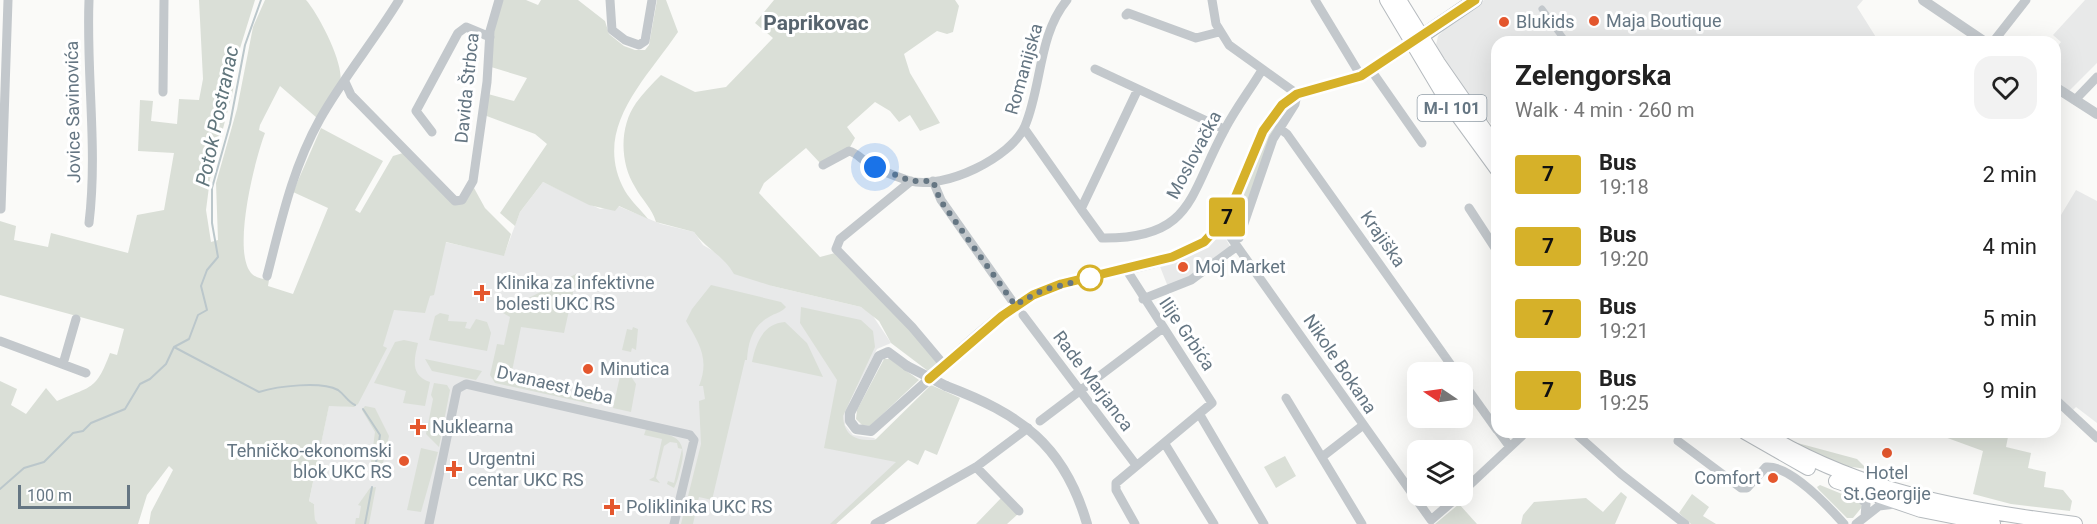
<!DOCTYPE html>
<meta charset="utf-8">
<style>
:root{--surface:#fff;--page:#f2f2f2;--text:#222;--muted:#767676}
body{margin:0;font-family:Roboto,sans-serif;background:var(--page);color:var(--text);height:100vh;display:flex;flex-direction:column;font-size:22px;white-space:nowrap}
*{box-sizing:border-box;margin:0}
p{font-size:20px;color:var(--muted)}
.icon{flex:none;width:33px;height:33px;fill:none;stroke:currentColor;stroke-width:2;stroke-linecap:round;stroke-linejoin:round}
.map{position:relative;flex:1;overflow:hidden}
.details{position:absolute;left:1491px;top:36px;width:570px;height:402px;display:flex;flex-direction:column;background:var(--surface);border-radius:18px;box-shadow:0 6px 24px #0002}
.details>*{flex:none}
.badge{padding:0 12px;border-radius:4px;font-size:21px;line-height:39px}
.needle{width:39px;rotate:283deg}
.buttons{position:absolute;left:1407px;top:362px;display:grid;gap:12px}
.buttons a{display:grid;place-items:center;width:66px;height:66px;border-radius:12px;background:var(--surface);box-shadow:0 6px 24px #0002;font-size:30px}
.scale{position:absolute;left:18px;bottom:15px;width:112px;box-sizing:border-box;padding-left:6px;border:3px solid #657683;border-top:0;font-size:16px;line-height:21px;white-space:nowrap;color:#657683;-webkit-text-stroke:4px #fff;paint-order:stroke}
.you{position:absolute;width:30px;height:30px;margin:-15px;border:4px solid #fff;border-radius:50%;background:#1a73e8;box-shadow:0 0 0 9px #1a73e833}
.map>.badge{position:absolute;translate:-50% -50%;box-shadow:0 0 0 3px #fff}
.round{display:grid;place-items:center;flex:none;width:63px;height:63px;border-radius:18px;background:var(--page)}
.head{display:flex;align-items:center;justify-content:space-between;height:102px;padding:0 24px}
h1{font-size:28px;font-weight:700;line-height:45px}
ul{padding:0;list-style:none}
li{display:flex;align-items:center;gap:18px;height:72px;padding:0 24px}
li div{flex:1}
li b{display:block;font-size:22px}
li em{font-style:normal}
li .badge{min-width:66px;font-weight:700;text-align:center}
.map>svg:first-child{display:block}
.built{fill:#e8e9e9}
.green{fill:#dadfd7}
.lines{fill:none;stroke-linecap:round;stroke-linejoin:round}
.stream{stroke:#bbc7cb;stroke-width:2}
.secondary-casing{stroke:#b3babf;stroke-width:15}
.primary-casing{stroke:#b5babe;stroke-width:16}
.pedestrian{stroke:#c3c8cc;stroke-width:7}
.minor{stroke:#c3c8cc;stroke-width:9}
.tertiary{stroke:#c3c8cc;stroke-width:10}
.secondary{stroke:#fff;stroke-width:12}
.primary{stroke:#fff;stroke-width:14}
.tertiary-bridge{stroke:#c3c8cc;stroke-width:10}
.line-casing{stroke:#fff;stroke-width:14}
.line{stroke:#d6b129;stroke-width:9}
.walk{stroke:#657683;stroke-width:6;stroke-dasharray:0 10.8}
.poi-dot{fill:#e4572e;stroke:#fff;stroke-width:2}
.stop-dot{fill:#fff;stroke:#d6b129;stroke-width:3}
.labels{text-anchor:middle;stroke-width:6;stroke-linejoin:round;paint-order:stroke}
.shield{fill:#fff;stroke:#939fa8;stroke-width:1.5}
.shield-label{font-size:16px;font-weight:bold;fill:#657683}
.poi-label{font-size:18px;fill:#657683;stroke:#fff;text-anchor:start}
.street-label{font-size:18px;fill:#657683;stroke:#fff}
.water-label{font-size:20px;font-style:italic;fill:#60757c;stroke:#fff}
.quarter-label{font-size:21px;font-weight:bold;fill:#57646e;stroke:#fff}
</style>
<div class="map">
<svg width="2097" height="524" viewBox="0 0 2097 524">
<rect width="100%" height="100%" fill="#fafaf8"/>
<!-- built -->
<path class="built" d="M1484 0H1863L1857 7 1879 42H1497V130L1470 101 1436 45 1438 36 1446 28Z
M2085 0H2097V63L2069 91 2055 80V50L2061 42 2053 35Z
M543 182 600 209 618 206 661 224 694 232 703 245 772 286 861 307 871 313 891 343 877 349 849 403 845 425 853 435 874 438 908 460 836 524H318L315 521 314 504 309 501 329 405 354 407 351 362 440 241 504 255 520 212Z
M2076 190 2097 201V423L2076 407 2072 411 2055 394V225Z
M1222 232 1231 248 1206 268 1168 287 1159 264Z"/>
<!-- green -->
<path class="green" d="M199 0H255L237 58 233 90 210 179 206 210 211 242 218 240 216 183 237 109 253 27 265 0H306C318 13 345 65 340 82 336 95 324 107 317 118L280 86 260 125 259 130 265 133C255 159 231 253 252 274 256 278 263 279 269 280L268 286 293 294 328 208 293 192 321 128 383 161 355 210 360 213 393 156 403 153 454 202 474 188 485 208 511 234 504 256 446 242 434 295 430 296 425 313 394 310 383 346 387 348 358 404 354 407 329 406 309 501 314 504 315 520 318 524H149L151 512 173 470 169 466 147 495 138 524H0V381L17 389 11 405 26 414 46 388 57 401C91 386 96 391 110 353L117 355 124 329 0 295V221L16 226 14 240 48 247 51 233 128 253 137 215 164 210 174 153 138 151 140 100 153 101 151 121 177 124 179 99 199 100 203 79Z
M502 0H526L538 5 541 0H578L605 21 609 34 624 46 635 50H645L649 45 657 0H666L678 32C645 81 591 129 625 191 631 201 641 210 648 219L619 206 615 211 589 205 543 182 520 212 515 226 500 213 547 144 535 134 484 115 488 94 514 101 527 78 491 67 493 28Z
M774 0H955L959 6 953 32 947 34 937 31 904 54 910 73 940 123 920 131 910 115 899 122 890 111 875 102 847 127 855 138 849 149 821 164 806 148 764 183 759 193 820 257 835 253 907 324 938 363 928 371 891 343 879 321 861 307 772 286 734 274C723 255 706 249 694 232L656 222C652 208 642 200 635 187 620 163 619 127 636 103 643 93 652 84 661 75L695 92 726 87 773 38 755 23Z
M1290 104 1237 238 1230 227C1248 188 1259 134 1290 104Z
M576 274 586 284 584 290 574 288 564 333 521 327 510 381 596 400 595 402 591 404 495 383 490 375 497 344 504 345 510 317 503 313V311Z
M711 285 781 302 786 307C781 313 775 313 769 317 752 326 748 343 747 360H745L712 500 699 497 693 524H681L701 444 699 401 705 399 703 386H699C710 359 699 343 686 321L692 309Z
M801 307 861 320 873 331 875 347 843 416C844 436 856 441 875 440L931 385 960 398 937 455 925 450 918 465 908 460 836 524H830L896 462 824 448 837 380 800 323Z
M440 313 449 315 448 321 467 322 465 328 470 329 476 319 487 322 491 333 487 351 429 340 435 316Z
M785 322 807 343 823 377 752 362C756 342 764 323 785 322Z
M633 327 638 329 636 350 632 348 631 352 622 350 627 329 632 330Z
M404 340 418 343C414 360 410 375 430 382L425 406 403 403 406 391 374 383 395 342Z
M425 359 482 371 476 380 432 371Z
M884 359H890L919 380 870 426 862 425 856 419 857 410Z
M620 376 632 378 636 384 631 412 613 408Z
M434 383 447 385 450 390 439 447 426 434 433 399 431 395Z
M365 406 375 408 389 436 381 472 372 478 369 477 375 432 362 410Z
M646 429C670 435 689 435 681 466 679 473 678 481 674 488L667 484 668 481 674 483 682 449 678 448 677 443 670 442 664 446 656 478 660 483 649 480 654 477 662 439 644 435Z
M1931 432H2009L2006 447 2031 453 2028 468 2046 472 2044 487 2063 490 2072 501 2070 511 2011 504 1973 494 1983 451Z
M1790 441 1857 459 1867 469 1837 465Z
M421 448 438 452 421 512 407 510Z
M1285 456 1296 476 1276 488 1264 467Z
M1820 485 1859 501 1862 507 1853 518H1847L1819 490 1817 487Z
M376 487 369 524H355L356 518H359L361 506 358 505 370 488Z
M1621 492 1627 497 1615 524H1521L1523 515 1534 502 1586 498 1603 512Z
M1692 494 1709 507 1703 516 1716 524H1691L1679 513Z
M1003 496 1019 513 1007 524H976Z
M1459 504 1477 524H1435Z"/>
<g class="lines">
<!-- stream -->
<path class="stream" d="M174 347 259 392C278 386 321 381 338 390 345 395 348 402 355 405
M363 409 380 435 374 477
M0 489 24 468 44 462 73 433 83 431 91 423 125 409 140 384 150 379 166 364 174 347 189 339 198 315 207 310 201 286 207 270 218 257 212 223V188L230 124 245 45 261 0
M365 524 372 487"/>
<!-- secondary casing -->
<g class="secondary-casing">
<path id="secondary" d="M1415 41 1475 0"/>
</g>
<!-- primary casing -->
<g class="primary-casing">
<path id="primary" d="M1387 0 1446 99 1497 169
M1399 0 1438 63 1497 148
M1745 432 1808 468
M1762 432C1859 492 1964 510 2075 524
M1836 481 1921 510 1993 524"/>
</g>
<!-- pedestrian -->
<path class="pedestrian" d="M1542 9 1566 42"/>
<!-- minor -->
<path class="minor" d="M89 0C86 74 98 149 89 223
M610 0 612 30 625 40 639 45 645 41 652 0
M1212 0 1216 24 1229 45 1297 94 1295 104 1273 139 1239 238
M1315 0 1361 76
M1126 15 1128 13 1196 38 1219 32
M1993 42 2026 0
M1371 70 1422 143
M345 82 351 95 455 201 462 200 473 181 487 82 490 31 499 0
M1138 89 1224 129
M163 92 164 0
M2075 100 2097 77
M1024 128 1081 209 1138 89 1095 69
M1279 128 1287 134 1456 372
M432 132 416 111 458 33 466 27 490 37
M823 165 849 151C857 153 861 159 868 163 879 171 898 177 910 181 944 190 1011 158 1025 126 1042 86 1038 35 1067 0
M911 181 840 239 836 249 912 327 944 365
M933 181 941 200 1015 305
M1469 208 1497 251
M1 209 8 0
M1081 209 1102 238C1194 239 1189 194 1225 129 1236 108 1250 90 1262 70
M1222 225 1431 520 1460 495
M1126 269 1212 403 1116 483V490L1135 524
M267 276C281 222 292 169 320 119 343 78 374 41 399 0
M1143 299 1191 280 1236 247
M1023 315 1136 465
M0 341 86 373
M63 364 76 319
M1462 381 1497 430
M1286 398 1362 524
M2055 399 2097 438
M1200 415 1264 524
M1040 421 1163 328
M1499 432 1510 447
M1574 432 1621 474 1685 524
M1678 441 1741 488H1747L1766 467C1790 465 1829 507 1844 524
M1165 444 1214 524
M1322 457 1362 426
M976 467 1019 511
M1853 489 1866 504 1865 517
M1462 492 1526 432
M429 524 457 389 466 384 690 435 694 440 674 524
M875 524 976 467 1028 428
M1856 524 1879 506 1895 504"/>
<!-- tertiary -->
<path class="tertiary" d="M1923 0 1985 42
M2055 87 2097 114
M907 366 888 352 879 356 850 413V421L856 429 871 431 925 383
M934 374C971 340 1009 301 1058 285 1103 271 1163 269 1202 243 1249 211 1242 150 1276 111 1297 86 1330 89 1358 77 1377 69 1395 55 1412 43
M946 386C1020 414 1064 444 1087 524"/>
<!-- secondary -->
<use href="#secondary" class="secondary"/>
<!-- primary -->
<use href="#primary" class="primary"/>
<!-- tertiary-bridge -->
<path class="tertiary-bridge" d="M907 366 946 386"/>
</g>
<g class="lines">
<!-- line casing -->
<g class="line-casing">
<path id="line" d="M929 379 1002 316 1033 295 1061 284 1172 257 1204 242 1227 217 1263 131 1282 105 1297 94 1361 76 1475 0"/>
</g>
<!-- line -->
<use href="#line" class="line"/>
<!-- walk -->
<path class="walk" d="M875 167 911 181H933L940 200 1015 305 1043 290 1090 278"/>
</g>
<!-- markers -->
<g class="poi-dot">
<circle cx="1594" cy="21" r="6"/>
<circle cx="1504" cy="22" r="6"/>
<circle cx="1183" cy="267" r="6"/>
<path d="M479 284h6v6h6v6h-6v6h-6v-6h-6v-6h6z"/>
<circle cx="588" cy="369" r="6"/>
<path d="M415 418h6v6h6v6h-6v6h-6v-6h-6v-6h6z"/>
<circle cx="1887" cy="453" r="6"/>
<circle cx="404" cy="461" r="6"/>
<path d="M451 460h6v6h6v6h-6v6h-6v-6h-6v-6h6z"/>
<circle cx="1773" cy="478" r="6"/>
<path d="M609 498h6v6h6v6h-6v6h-6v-6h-6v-6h6z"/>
</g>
<circle class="stop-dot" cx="1090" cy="278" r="12"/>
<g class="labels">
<!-- shield labels -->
<rect class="shield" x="1417.5" y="95" width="69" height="26" rx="4.5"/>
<g class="shield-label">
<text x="1452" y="114">M-I 101</text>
</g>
<!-- poi labels -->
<g class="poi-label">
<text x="1606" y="27">Maja Boutique</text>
<text x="1516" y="28">Blukids</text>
<text x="1195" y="273">Moj Market</text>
<text x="496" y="289">Klinika za infektivne<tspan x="496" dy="21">bolesti UKC RS</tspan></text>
<text x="600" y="375">Minutica</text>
<text x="432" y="433">Nuklearna</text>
<text x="392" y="457" text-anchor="end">Tehničko-ekonomski<tspan x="392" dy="21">blok UKC RS</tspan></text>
<text x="468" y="465">Urgentni<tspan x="468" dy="21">centar UKC RS</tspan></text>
<text x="1887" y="479" text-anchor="middle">Hotel<tspan x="1887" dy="21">St.Georgije</tspan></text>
<text x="1761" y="484" text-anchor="end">Comfort</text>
<text x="626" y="513">Poliklinika UKC RS</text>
</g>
<!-- street labels -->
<g class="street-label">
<text transform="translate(1024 69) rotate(-74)" y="6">Romanijska</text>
<text transform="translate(467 88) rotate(-84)" y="6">Davida Štrbca</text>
<text transform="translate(73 112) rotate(-91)" y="6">Jovice Savinovića</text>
<text transform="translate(1194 155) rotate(-62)" y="6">Moslovačka</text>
<text transform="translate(1383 239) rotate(55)" y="6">Krajiška</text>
<text transform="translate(1187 334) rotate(56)" y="6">Ilije Grbića</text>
<text transform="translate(1340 364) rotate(56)" y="6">Nikole Bokana</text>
<text transform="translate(1093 381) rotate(53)" y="6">Rade Marjanca</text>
<text transform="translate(555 385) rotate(13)" y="6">Dvanaest beba</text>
</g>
<!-- water labels -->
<g class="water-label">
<text transform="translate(217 116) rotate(-78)" y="7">Potok Postranac</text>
</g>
<!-- quarter labels -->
<g class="quarter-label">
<text x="816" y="30">Paprikovac</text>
</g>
</g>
</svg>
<div class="buttons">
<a><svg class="needle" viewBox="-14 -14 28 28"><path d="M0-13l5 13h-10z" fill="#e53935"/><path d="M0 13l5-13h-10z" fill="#767676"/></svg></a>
<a><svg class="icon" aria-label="layers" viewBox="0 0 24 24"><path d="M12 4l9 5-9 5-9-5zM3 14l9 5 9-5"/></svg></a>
</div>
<div class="scale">100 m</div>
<div class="you" style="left:875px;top:167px"></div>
<b class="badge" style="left:1227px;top:217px;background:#d6b129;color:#111">7</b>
<section class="details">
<div class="head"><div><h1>Zelengorska</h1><p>Walk · 4 min · 260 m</p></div><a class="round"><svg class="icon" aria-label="heart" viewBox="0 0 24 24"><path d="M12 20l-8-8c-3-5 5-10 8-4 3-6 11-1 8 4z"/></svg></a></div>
<ul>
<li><span class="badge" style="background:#d6b129;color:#111">7</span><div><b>Bus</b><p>19:18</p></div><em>2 min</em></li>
<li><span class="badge" style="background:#d6b129;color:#111">7</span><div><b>Bus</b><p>19:20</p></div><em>4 min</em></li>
<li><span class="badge" style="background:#d6b129;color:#111">7</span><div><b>Bus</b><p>19:21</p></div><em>5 min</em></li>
<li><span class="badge" style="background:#d6b129;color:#111">7</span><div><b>Bus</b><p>19:25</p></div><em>9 min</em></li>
</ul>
</section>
</div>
